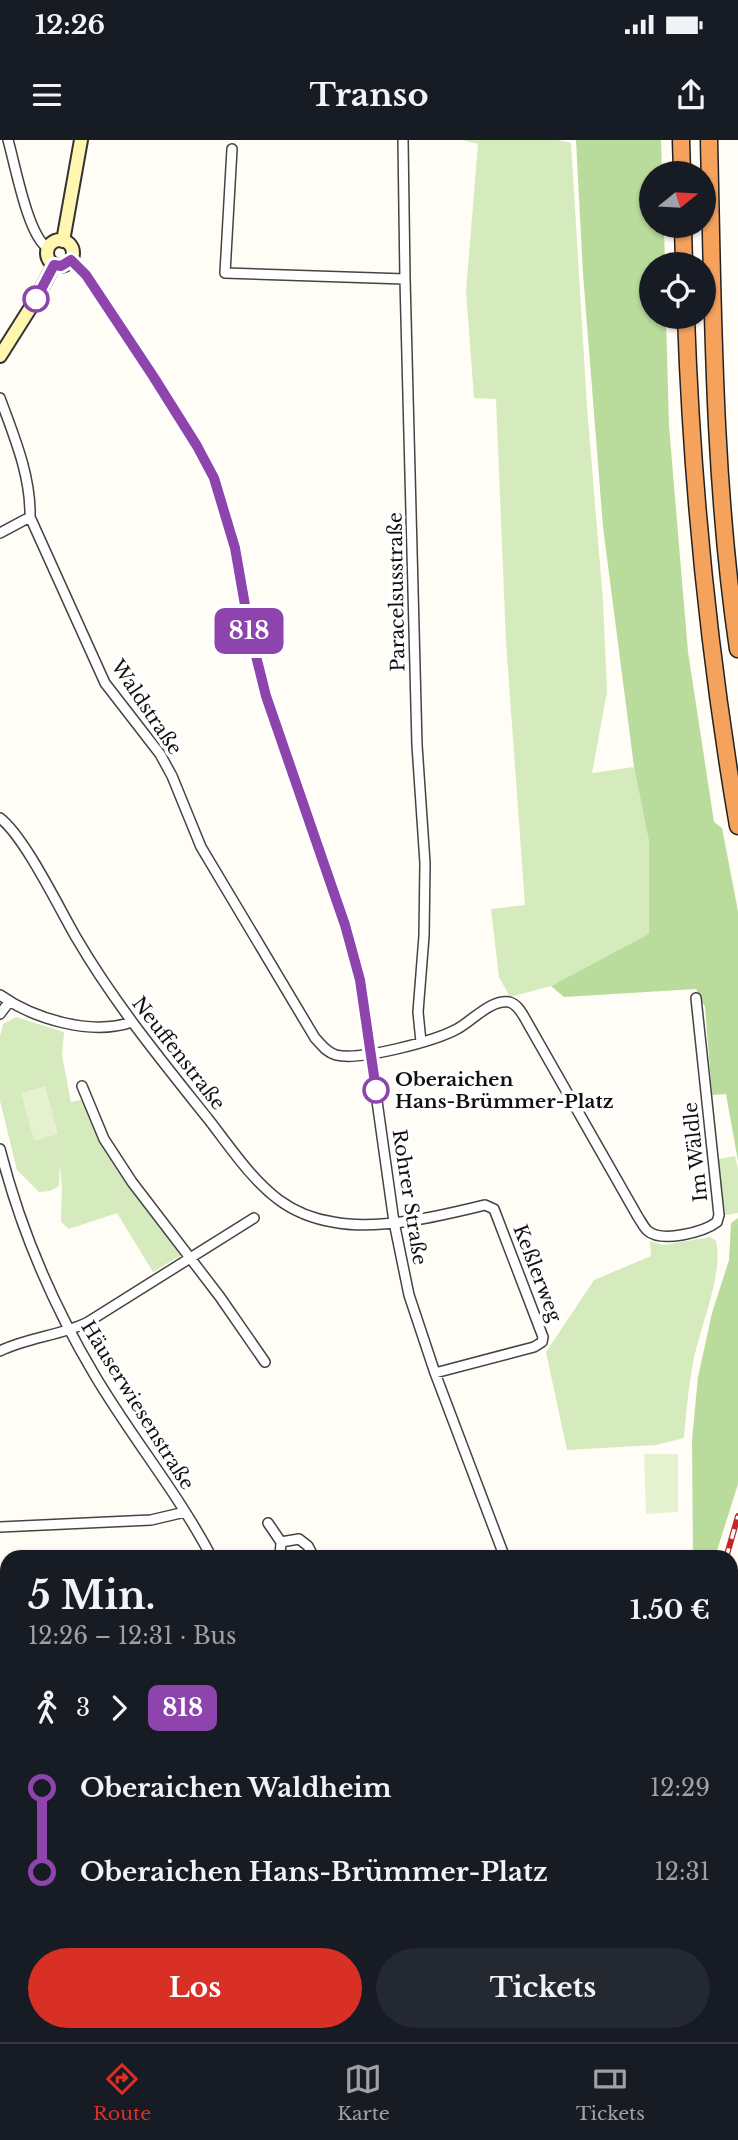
<!DOCTYPE html>
<html lang="de">
<meta charset="utf-8">
<style>
:root{--surface:#171b24;--page:#242831;--text:#f1f3f6;--muted:#9ea1a6;--line:#363941;--accent:#d93025}
body{margin:0;font-family:"Libre Baskerville",serif;background:var(--page);color:var(--text);height:100vh;display:flex;flex-direction:column;font-size:26px;white-space:nowrap}
*{box-sizing:border-box;margin:0}
p{font-size:23px;color:var(--muted)}
.icon{flex:none;width:38px;height:38px;fill:none;stroke:currentColor;stroke-width:2;stroke-linecap:round;stroke-linejoin:round}
.map{position:relative;flex:1;overflow:hidden}
.sheet{position:absolute;left:0px;top:1410px;width:738px;height:492px;display:flex;flex-direction:column;background:var(--surface);border-radius:21px 21px 0 0;box-shadow:0 2px 5px #0004}
.sheet>*{flex:none}
.badge{padding:0 14px;border-radius:10px;font-size:24px;line-height:46px}
.needle{width:46px;rotate:72deg}
.controls{position:absolute;left:639px;top:21px;display:grid;gap:14px}
.controls a{display:grid;place-items:center;width:77px;height:77px;border-radius:50%;background:var(--surface);box-shadow:0 2px 5px #0004;font-size:35px}
.map>.badge{position:absolute;translate:-50% -50%;box-shadow:0 0 0 4px #fff}
.legs{display:flex;align-items:center;gap:10px;height:77px;padding:0 28px;font-size:23px}
.legs p{margin-inline-start:auto}
.headline{display:flex;align-items:center;justify-content:space-between;height:119px;padding:0 28px}
h1{font-size:38px;font-weight:700;line-height:52px}
.cta{display:flex;gap:14px;margin-top:auto;padding:14px 28px}
.cta a{flex:1;height:80px;border-radius:42px;background:var(--accent);color:#fff;font-size:28px;font-weight:700;line-height:80px;text-align:center}
.cta a+a{background:var(--page);color:var(--text)}
ul{padding:0 28px;list-style:none}
li{display:flex;align-items:center;gap:24px;height:84px;font-size:26px}
li i{display:grid;place-items:center;width:10px;height:100%;margin:0 9px;background:currentColor}
li i::after{content:'';width:18px;height:18px;margin:-9px;border:5px solid;border-radius:50%;background:var(--surface)}
li p{margin-inline-start:auto}
li:first-child i{background:linear-gradient(#0000 50%,currentColor 0)}
li:last-child i{background:linear-gradient(currentColor 50%,#0000 0)}
.status{display:flex;justify-content:space-between;align-items:center;height:49px;padding:0 35px;background:var(--surface);direction:ltr}
.status svg{height:19px;fill:currentColor}
header{display:flex;justify-content:space-between;align-items:center;height:91px;padding:0 28px;background:var(--surface);font-size:32px;font-weight:700}
.tabs{display:flex;justify-content:space-around;align-items:center;height:98px;border-top:2px solid var(--line);background:var(--surface);font-size:19px;color:var(--muted)}
.tabs a{display:grid;justify-items:center;gap:4px}
.tabs .active{color:var(--accent)}
.map>svg:first-child{display:block}
.industrial{fill:#eee6ef}
.green{fill:#d5ebbd}
.forest{fill:#b9dc9c}
.pitch{fill:#e6f2cf}
.lines{fill:none;stroke-linecap:round;stroke-linejoin:round}
.street-casing{stroke:#444;stroke-width:12}
.secondary-casing{stroke:#333;stroke-width:16}
.highway-casing{stroke:#222;stroke-width:19}
.street{stroke:#fff;stroke-width:9}
.secondary{stroke:#fff6b0;stroke-width:12}
.highway{stroke:#f5a25d;stroke-width:16}
.rail-casing{stroke:#c4262e;stroke-width:6}
.rail{stroke:#fff;stroke-width:3.5;stroke-dasharray:10;stroke-linecap:butt}
.line-1-casing{stroke:#fff;stroke-width:16}
.line-1{stroke:#8e44ad;stroke-width:10}
.stop-1-dot{fill:#fff;stroke:#8e44ad;stroke-width:3.5}
.labels{text-anchor:middle;stroke-width:7;stroke-linejoin:round;paint-order:stroke}
.street-label{font-size:19px;fill:#111;stroke:#fff}
.stop-label{font-size:19px;font-weight:bold;fill:#111;stroke:#fff;text-anchor:start}
</style>
<div class="status"><b>12:26</b><svg viewBox="0 0 49 12"><path d="M0 12V9h3v3zM5 12V6h3v6zM10 12V3h3v9zM15 12V0h3v12zM26 1h20v11H26zM47 4h2v5h-2z"/></svg></div>
<header><svg class="icon" aria-label="menu" viewBox="0 0 24 24"><path d="M4 6h16M4 12h16M4 18h16"/></svg>Transo<svg class="icon" aria-label="share" viewBox="0 0 24 24"><path d="M12 15V3M7 8l5-5 5 5M5 13v7h14v-7"/></svg></header>
<div class="map">
<svg width="738" height="1902" viewBox="0 0 738 1902">
<rect width="100%" height="100%" fill="#fffdf5"/>
<!-- industrial -->
<path class="industrial" d="M738 1598V1902H630L629 1895H732V1601Z"/>
<!-- green -->
<path class="green" d="M462 0H558L571 3 587 267 603 461 607 552 592 633 634 627 649 702V795L551 846 510 857 499 837 491 769 525 765 506 502 496 259 474 258 466 151 478 4Z
M16 877 64 892 62 915 71 962 84 959 133 1047 181 1115 153 1132 117 1073 69 1089 61 1082 62 1048 60 1025 59 1046 50 1051 39 1052 17 1030 0 961V896L3 884Z
M735 1016 738 1029V1073L725 1075 718 1019Z
M710 1097 716 1101C724 1135 698 1191 692 1228 688 1251 686 1275 684 1298L656 1305 567 1310 546 1212 594 1140 651 1116 650 1101 663 1105Z"/>
<!-- forest -->
<path class="forest" d="M576 0H661L662 33H651V86H664L665 124H651V177H666L669 286 688 512 714 682 722 688 738 771V1021L726 954 712 955 705 867 696 849 564 857 551 846 649 794V702L634 627 603 387 583 134Z
M738 1078V1344L715 1417H693L692 1300 698 1237 712 1173 729 1120 731 1083Z"/>
<!-- pitch -->
<path class="pitch" d="M45 946 58 994 34 1001 21 953Z
M644 1314H678V1372L646 1374Z"/>
<g class="lines">
<!-- street casing -->
<g class="street-casing">
<path id="street" d="M8 0C15 24 28 97 48 108
M403 0 405 139 417 605 425 723 424 796 418 872 421 902
M232 9 225 133 405 139
M71 120 86 135 197 306 214 338 228 380 249 488 266 556 346 785 360 840 394 1082 409 1155 435 1233 505 1418
M0 258C14 296 31 336 30 377L105 543 160 614 172 636 201 707 315 898C322 905 326 912 336 915 360 921 435 901 457 889 472 881 491 859 509 862 518 864 523 875 527 882L638 1077C641 1081 644 1088 648 1091 662 1103 704 1092 717 1082L719 1075 696 858
M0 393 30 377
M0 678C25 697 60 770 77 799 115 864 162 921 209 980 230 1007 251 1039 279 1060 294 1071 314 1079 333 1082 379 1091 440 1076 485 1065L494 1069 543 1197 542 1202 534 1207 435 1233
M0 855C34 879 91 896 132 882
M0 874 9 862
M82 946 104 999 132 1042 220 1157 265 1222
M0 1009C20 1088 53 1165 94 1234 131 1297 178 1353 212 1418
M0 1211C28 1197 60 1196 88 1182L254 1078
M268 1383 281 1402 280 1418
M0 1387 151 1380 185 1372
M281 1402 299 1399 308 1406 314 1418
M738 1436 733 1460 738 1491
M0 1479 7 1481
M0 1540 6 1530
M0 1582 7 1592
M732 1702 738 1699
M0 1793 7 1796
M732 1816 738 1813
M43 1895 44 1902
M629 1895 630 1902
M0 1896 33 1902
M212 1902 214 1895
M433 1902 438 1895"/>
</g>
<!-- secondary casing -->
<g class="secondary-casing">
<path id="secondary" d="M47 113a13 13 0 1 1 26 0a13 13 0 1 1-26 0Z
M63 101 81 0
M0 216 36 159 54 125"/>
</g>
<!-- highway casing -->
<g class="highway-casing">
<path id="highway" d="M681 0 682 33
M709 0C713 169 713 341 738 509
M683 86 684 124
M686 177C692 348 709 517 738 686"/>
</g>
<!-- street -->
<use href="#street" class="street"/>
<!-- secondary -->
<use href="#secondary" class="secondary"/>
<!-- highway -->
<use href="#highway" class="highway"/>
<!-- rail casing -->
<g class="rail-casing">
<path id="rail" d="M726 1418 738 1376
M483 1902 488 1895"/>
</g>
<!-- rail -->
<use href="#rail" class="rail"/>
</g>
<g class="lines">
<!-- line-1 casing -->
<g class="line-1-casing">
<path id="line-1" d="M36 159 54 125 61 126 71 120 86 135 153 236 197 306 214 338 235 408 249 488 266 556 345 785 360 840 376 950"/>
</g>
<!-- line-1 -->
<use href="#line-1" class="line-1"/>
</g>
<!-- markers -->
<g class="stop-1-dot">
<circle cx="36" cy="159" r="12"/>
<circle cx="376" cy="950" r="12"/>
</g>
<g class="labels">
<!-- street labels -->
<g class="street-label">
<text transform="translate(396 452) rotate(-91)" y="7">Paracelsusstraße</text>
<text transform="translate(147 567) rotate(56)" y="7">Waldstraße</text>
<text transform="translate(179 913) rotate(52)" y="7">Neuffenstraße</text>
<text transform="translate(695 1012) rotate(-96)" y="7">Im Wäldle</text>
<text transform="translate(410 1057) rotate(81)" y="7">Rohrer Straße</text>
<text transform="translate(538 1133) rotate(69)" y="7">Keßlerweg</text>
<text transform="translate(138 1265) rotate(58)" y="7">Häuserwiesenstraße</text>
</g>
<!-- stop labels -->
<g class="stop-label">
<text x="395" y="946">Oberaichen<tspan x="395" dy="22">Hans-Brümmer-Platz</tspan></text>
</g>
</g>
</svg>
<div class="controls">
<a><svg class="needle" viewBox="-14 -14 28 28"><path d="M0-13l5 13h-10z" fill="#e53935"/><path d="M0 13l5-13h-10z" fill="#9ea1a6"/></svg></a>
<a><svg class="icon" aria-label="locate" viewBox="0 0 24 24"><circle cx="12" cy="12" r="6"/><path d="M12 2v4M12 18v4M2 12h4M18 12h4"/></svg></a>
</div>
<b class="badge" style="left:249px;top:491px;background:#8e44ad;color:#fff">818</b>
<section class="sheet">
<div class="headline"><div><h1>5 Min.</h1><p>12:26 – 12:31 · Bus</p></div><b>1.50 €</b></div>
<div class="legs"><svg class="icon" aria-label="walk" viewBox="0 0 24 24"><circle cx="13" cy="4" r="2"/><path d="M13 8l-2 6 4 7M11 14l-3 7M7 12l3-4h3l4 4"/></svg>3<svg class="icon" aria-label="forward" viewBox="0 0 24 24"><path d="M9 5l7 7-7 7"/></svg><b class="badge" style="background:#8e44ad;color:#fff">818</b></div>
<ul>
<li><i style="color:#8e44ad"></i><b>Oberaichen Waldheim</b><p>12:29</p></li>
<li><i style="color:#8e44ad"></i><b>Oberaichen Hans-Brümmer-Platz</b><p>12:31</p></li>
</ul>
<div class="cta"><a>Los</a><a>Tickets</a></div>
</section>
</div>
<nav class="tabs">
<a class="active"><svg class="icon" aria-label="directions" viewBox="0 0 24 24"><path d="M12 3l9 9-9 9-9-9zM9 14v-3h6M13 9l2 2-2 2"/></svg>Route</a>
<a><svg class="icon" aria-label="map" viewBox="0 0 24 24"><path d="M3 6l6-2 6 2 6-2v14l-6 2-6-2-6 2zM9 4v14M15 6v14"/></svg>Karte</a>
<a><svg class="icon" aria-label="tickets" viewBox="0 0 24 24"><path d="M3 7h18v10H3zM15 7v10"/></svg>Tickets</a>
</nav>
